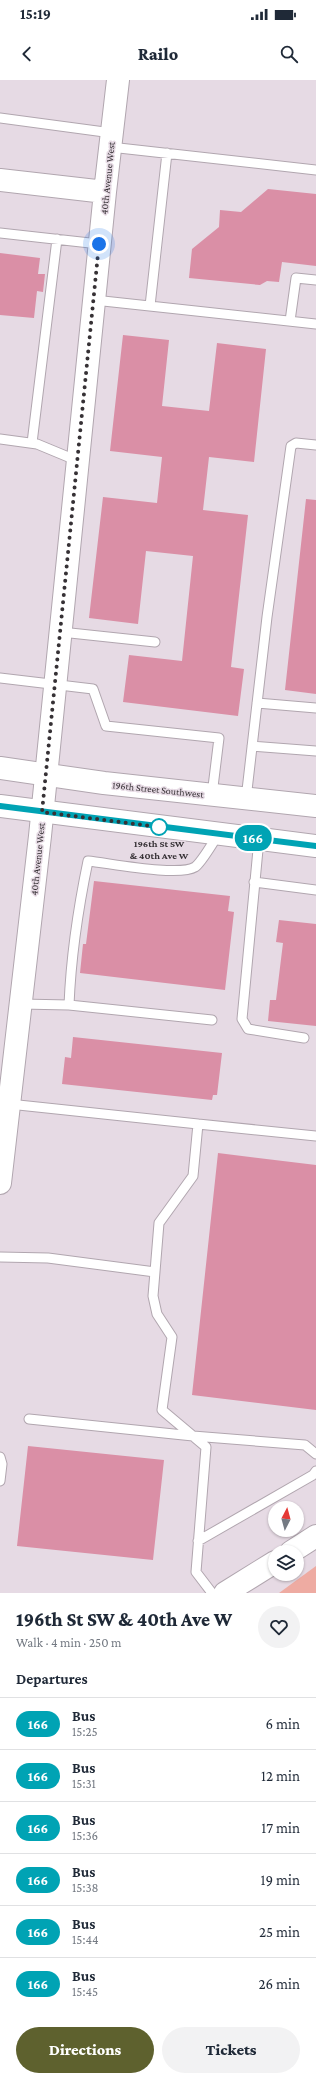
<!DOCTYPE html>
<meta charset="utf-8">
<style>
:root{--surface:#fff;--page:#f2f2f3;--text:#1f2937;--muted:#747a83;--line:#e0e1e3;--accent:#5e612e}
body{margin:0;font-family:"Crimson Pro",serif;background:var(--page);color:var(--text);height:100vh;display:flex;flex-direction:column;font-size:15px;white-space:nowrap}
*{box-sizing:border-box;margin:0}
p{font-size:13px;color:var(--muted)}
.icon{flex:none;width:22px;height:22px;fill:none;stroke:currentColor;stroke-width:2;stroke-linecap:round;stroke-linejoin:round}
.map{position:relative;height:1513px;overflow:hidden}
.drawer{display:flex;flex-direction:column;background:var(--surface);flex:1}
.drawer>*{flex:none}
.badge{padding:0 8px;border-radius:13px;font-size:14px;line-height:26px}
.needle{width:26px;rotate:6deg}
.tools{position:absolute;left:268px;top:1421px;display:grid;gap:8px}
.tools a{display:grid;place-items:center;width:36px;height:36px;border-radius:50%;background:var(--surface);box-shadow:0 1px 3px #0004;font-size:20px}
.you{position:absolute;width:20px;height:20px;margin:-10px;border:3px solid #fff;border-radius:50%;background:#1a73e8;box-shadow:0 0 0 6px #1a73e833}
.map>.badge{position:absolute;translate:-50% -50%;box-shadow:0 0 0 2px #fff}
h2{padding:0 16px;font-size:15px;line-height:36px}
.round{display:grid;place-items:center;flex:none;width:42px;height:42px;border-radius:21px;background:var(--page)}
.overview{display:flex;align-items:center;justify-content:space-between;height:68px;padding:0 16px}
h1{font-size:19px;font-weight:800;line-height:30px}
.action{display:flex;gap:8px;margin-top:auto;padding:8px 16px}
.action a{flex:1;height:46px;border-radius:24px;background:var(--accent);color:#fff;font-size:16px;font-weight:800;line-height:46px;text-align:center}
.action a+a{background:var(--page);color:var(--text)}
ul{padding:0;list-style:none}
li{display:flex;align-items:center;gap:12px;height:52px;padding:0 16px;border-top:1px solid var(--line)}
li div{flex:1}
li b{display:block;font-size:15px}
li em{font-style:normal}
li .badge{min-width:44px;font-weight:700;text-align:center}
.status{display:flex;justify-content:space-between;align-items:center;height:28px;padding:0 20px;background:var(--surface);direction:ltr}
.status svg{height:11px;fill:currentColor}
header{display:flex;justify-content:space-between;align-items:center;height:52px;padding:0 16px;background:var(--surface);font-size:18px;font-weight:800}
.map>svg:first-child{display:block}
.green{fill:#eeaba2}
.building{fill:#da8fa6}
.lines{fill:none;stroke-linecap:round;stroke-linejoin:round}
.lane-casing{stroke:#b1a6af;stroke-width:11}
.secondary-casing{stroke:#b1a6af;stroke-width:24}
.primary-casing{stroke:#b1a6af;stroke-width:24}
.lane{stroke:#fff;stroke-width:9}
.secondary{stroke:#fff;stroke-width:22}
.primary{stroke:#fff;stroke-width:22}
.line-casing{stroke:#fff;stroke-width:9}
.line{stroke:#00a3b4;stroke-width:6}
.walk{stroke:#363135;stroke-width:4;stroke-dasharray:0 7.2}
.stop-dot{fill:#fff;stroke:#00a3b4;stroke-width:2}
.labels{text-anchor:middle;stroke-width:3;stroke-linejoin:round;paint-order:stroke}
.street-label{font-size:10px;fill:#363135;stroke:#e6dae4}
.stop-label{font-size:10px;font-weight:bold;fill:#363135;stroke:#e6dae4}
</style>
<div class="status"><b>15:19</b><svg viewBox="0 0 49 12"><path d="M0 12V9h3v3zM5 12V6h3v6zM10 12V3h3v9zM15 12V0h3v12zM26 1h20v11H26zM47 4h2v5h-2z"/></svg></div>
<header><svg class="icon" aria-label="back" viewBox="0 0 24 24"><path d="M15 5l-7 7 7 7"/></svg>Railo<svg class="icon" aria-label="search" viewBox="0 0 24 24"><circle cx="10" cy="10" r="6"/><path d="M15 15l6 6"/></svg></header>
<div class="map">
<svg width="316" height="1513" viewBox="0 0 316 1513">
<rect width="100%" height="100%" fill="#e6dae4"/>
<!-- green -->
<path class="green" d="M316 1486V1513H279Z"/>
<!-- building -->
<path class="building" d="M268 109 316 114V186L282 182 279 202 267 201 260 205 189 198 192 169 219 147 220 130 241 132Z
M0 173 40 178 38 194H45L43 212 37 211 34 238 0 235Z
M123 255 169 260 162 326 209 331 217 263 266 269 254 382 209 377 203 430 248 435 231 587 244 589 238 636 123 622 129 575 182 581 193 476 146 471 138 544 89 538 103 417 157 423 162 377 110 371Z
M306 419 316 420V614L285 610Z
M94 801 230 816 228 831 234 832 225 910 80 893 83 864H86Z
M279 840 316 844V946L268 941 270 920H276L283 863 276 862Z
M73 957 222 973 217 1015H213L212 1020 62 1004 65 977 71 978Z
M218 1073 316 1085V1330L192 1315Z
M28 1366 164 1380 153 1480 17 1466Z"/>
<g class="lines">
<!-- lane casing -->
<g class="lane-casing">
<path id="lane" d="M0 38 112 53
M110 67 316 90
M0 153 99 164
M94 220 316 244
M150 226 167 73
M290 241 296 198 316 200
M0 359 37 364 78 381
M32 363 57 159
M61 552 155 562
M0 598 93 609 106 646 219 658 212 715
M257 623 316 628
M252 666 316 671
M246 719 267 537 291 366 296 363 316 365
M259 759 242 939 248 949 304 958
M254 802 316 810
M21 924 69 925C71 876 78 829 88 781 109 783 179 797 195 787 202 782 213 762 218 755
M69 925 212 940
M9 1024 198 1044 193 1096 159 1143 153 1216 157 1234 172 1257 162 1330 206 1367 196 1492 212 1513
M198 1044 316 1056
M0 1177 48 1178 155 1192
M29 1339 193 1356 305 1365 316 1374
M0 1377 2 1384 0 1401
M198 1461 313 1395 316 1391"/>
</g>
<!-- secondary casing -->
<g class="secondary-casing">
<path id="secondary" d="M0 100 105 112
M0 1103 40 756 105 112 118 0
M291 1472 316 1456
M225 1513 275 1482"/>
</g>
<!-- primary casing -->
<g class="primary-casing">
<path id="primary" d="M0 688 104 703 316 726
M0 726 316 766"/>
</g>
<!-- lane -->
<use href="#lane" class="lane"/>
<!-- secondary -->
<use href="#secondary" class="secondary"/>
<!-- primary -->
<use href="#primary" class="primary"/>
</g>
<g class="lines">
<!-- line casing -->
<g class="line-casing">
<path id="line" d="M0 726 316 766"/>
</g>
<!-- line -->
<use href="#line" class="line"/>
<!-- walk -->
<path class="walk" d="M99 164 42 732 159 747"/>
</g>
<!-- markers -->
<circle class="stop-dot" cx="159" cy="747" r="8"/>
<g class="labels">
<!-- street labels -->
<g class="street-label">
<text transform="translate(107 98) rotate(-84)" y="4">40th Avenue West</text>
<text transform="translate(158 709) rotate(6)" y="4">196th Street Southwest</text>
<text transform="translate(37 779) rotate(-84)" y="4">40th Avenue West</text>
</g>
<!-- stop labels -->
<g class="stop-label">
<text x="159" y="767">196th St SW<tspan x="159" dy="12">&amp; 40th Ave W</tspan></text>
</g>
</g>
</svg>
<div class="tools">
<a><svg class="needle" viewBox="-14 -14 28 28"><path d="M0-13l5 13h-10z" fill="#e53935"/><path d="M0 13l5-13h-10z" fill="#747a83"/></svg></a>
<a><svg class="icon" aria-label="layers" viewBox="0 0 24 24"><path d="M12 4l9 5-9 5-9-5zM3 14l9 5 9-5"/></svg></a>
</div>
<div class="you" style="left:99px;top:164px"></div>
<b class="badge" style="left:253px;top:758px;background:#00a3b4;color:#fff">166</b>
</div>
<section class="drawer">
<div class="overview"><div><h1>196th St SW &amp; 40th Ave W</h1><p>Walk · 4 min · 250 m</p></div><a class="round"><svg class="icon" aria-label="heart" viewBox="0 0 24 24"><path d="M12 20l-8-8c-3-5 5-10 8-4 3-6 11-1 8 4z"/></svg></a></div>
<h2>Departures</h2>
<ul>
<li><span class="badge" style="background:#00a3b4;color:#fff">166</span><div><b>Bus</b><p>15:25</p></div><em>6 min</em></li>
<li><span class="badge" style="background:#00a3b4;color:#fff">166</span><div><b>Bus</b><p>15:31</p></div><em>12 min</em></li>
<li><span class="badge" style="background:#00a3b4;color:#fff">166</span><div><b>Bus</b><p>15:36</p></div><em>17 min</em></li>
<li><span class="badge" style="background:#00a3b4;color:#fff">166</span><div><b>Bus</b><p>15:38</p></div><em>19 min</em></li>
<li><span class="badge" style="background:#00a3b4;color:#fff">166</span><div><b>Bus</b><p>15:44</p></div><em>25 min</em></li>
<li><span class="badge" style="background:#00a3b4;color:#fff">166</span><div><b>Bus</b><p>15:45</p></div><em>26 min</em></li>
</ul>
<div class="action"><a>Directions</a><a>Tickets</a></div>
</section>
